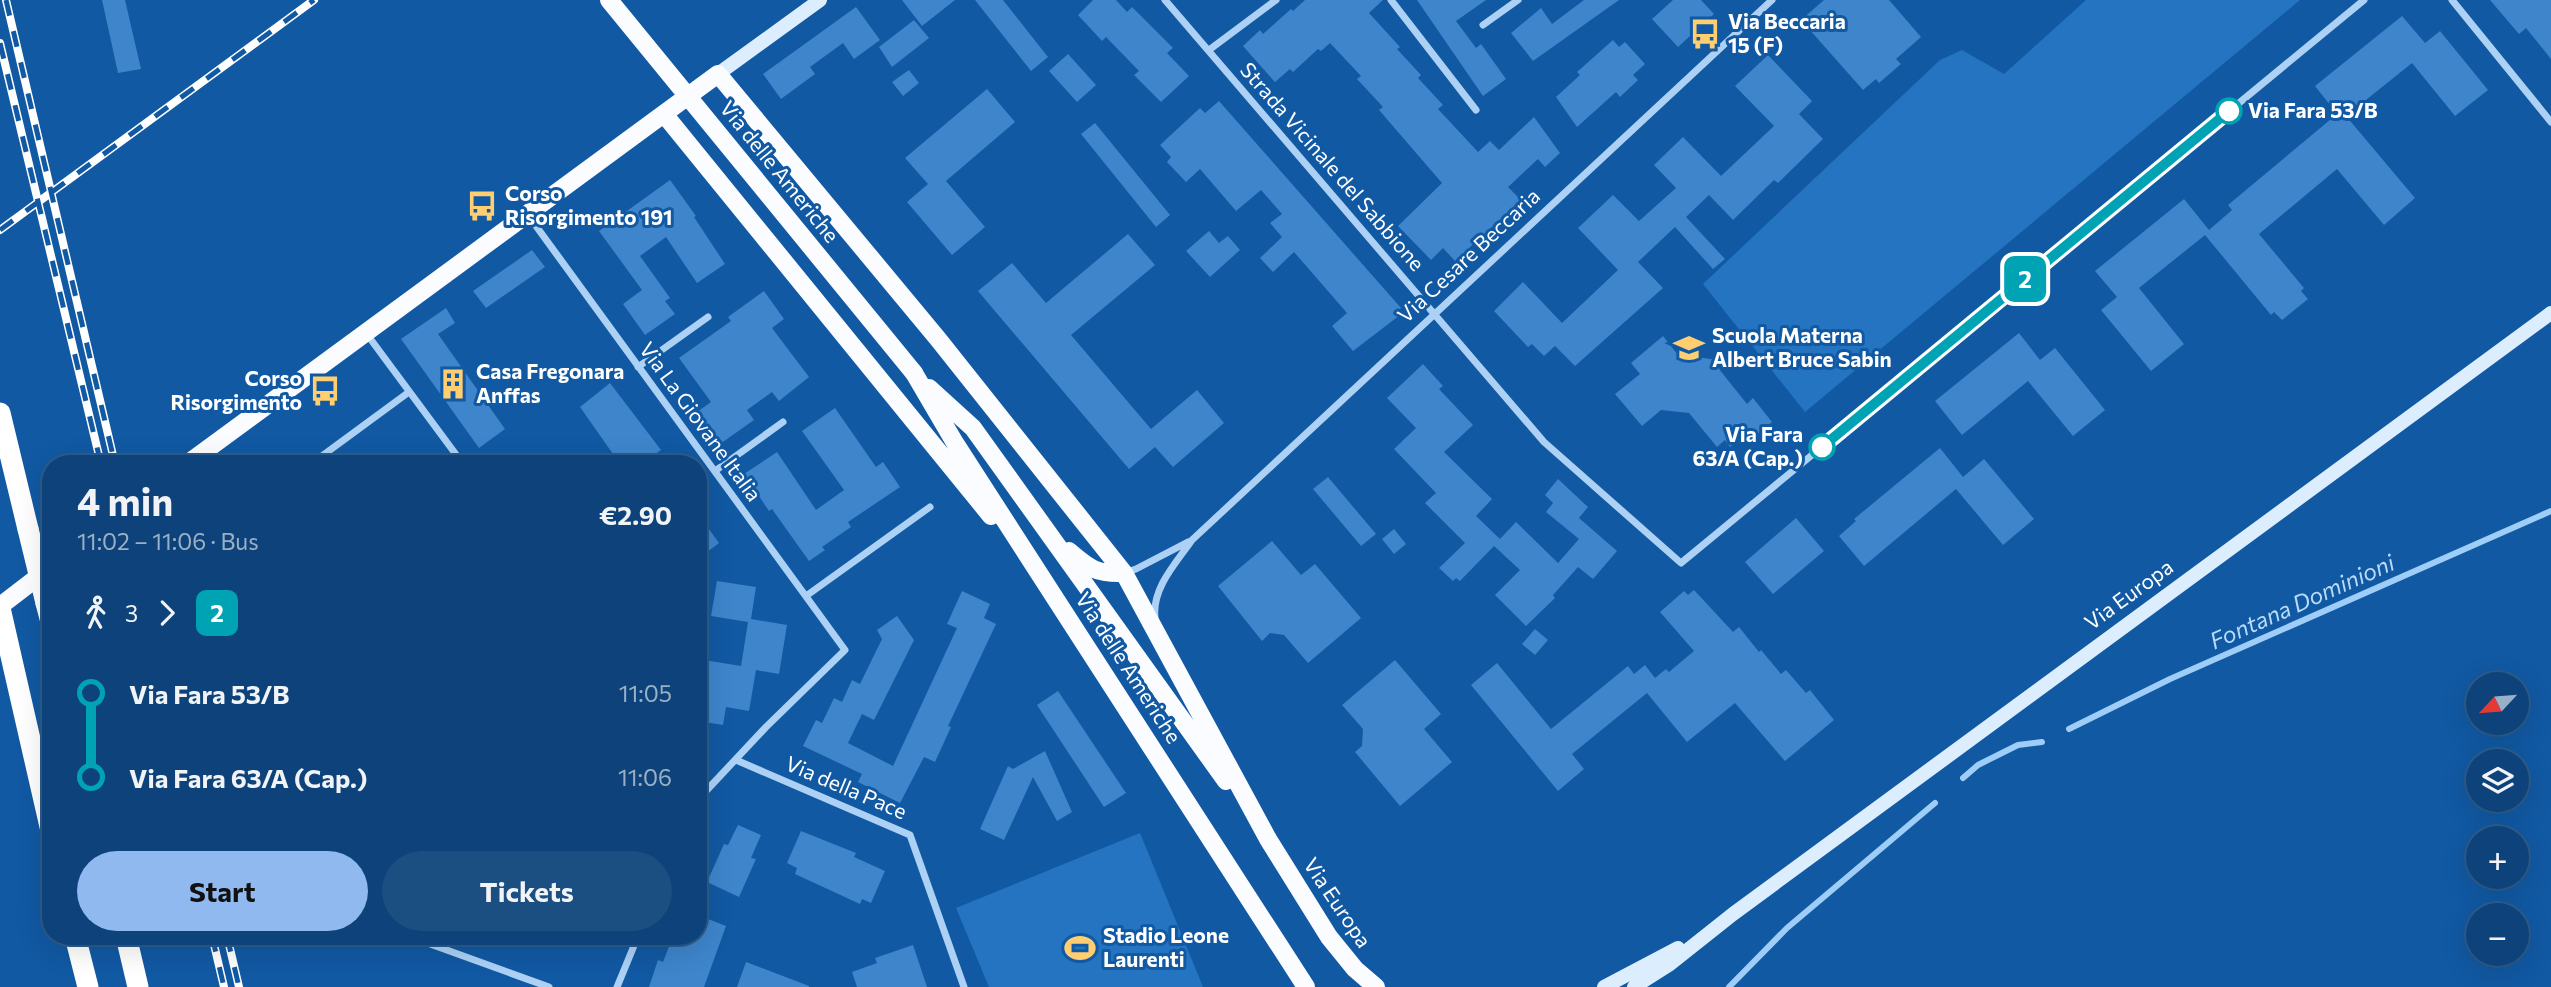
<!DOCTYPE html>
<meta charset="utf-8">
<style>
:root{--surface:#0d437a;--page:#1b4e81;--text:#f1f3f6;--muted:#9ab0c7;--line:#2d5c8b;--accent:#90b9f0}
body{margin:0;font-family:Commissioner,sans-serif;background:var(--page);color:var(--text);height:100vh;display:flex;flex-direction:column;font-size:26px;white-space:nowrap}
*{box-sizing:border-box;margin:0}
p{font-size:23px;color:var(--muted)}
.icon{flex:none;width:38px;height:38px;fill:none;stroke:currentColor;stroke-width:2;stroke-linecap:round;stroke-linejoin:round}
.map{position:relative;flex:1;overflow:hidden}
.panel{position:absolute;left:42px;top:455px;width:665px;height:490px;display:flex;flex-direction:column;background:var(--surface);border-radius:28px;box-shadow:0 7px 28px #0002,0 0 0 2px var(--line)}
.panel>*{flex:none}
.badge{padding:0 14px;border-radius:10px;font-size:24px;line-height:46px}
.needle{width:46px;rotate:244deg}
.buttons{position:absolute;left:2466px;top:672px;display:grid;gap:14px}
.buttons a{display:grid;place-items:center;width:63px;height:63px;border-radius:50%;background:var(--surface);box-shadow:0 7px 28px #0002,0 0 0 2px var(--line);font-size:35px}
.map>.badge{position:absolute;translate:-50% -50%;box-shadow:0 0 0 4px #fff}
.legs{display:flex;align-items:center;gap:10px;height:77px;padding:0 35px;font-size:23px}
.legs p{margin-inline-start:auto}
.head{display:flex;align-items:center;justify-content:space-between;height:119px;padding:0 35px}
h1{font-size:38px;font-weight:700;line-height:52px}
.button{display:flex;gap:14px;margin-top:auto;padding:14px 35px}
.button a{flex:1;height:80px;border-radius:42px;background:var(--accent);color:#111;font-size:28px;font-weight:700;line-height:80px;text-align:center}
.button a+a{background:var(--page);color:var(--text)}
ul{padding:0 35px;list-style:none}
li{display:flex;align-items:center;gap:24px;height:84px;font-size:26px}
li i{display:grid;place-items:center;width:10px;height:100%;margin:0 9px;background:currentColor}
li i::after{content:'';width:18px;height:18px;margin:-9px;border:5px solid;border-radius:50%;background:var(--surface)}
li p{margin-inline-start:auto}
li:first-child i{background:linear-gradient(#0000 50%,currentColor 0)}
li:last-child i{background:linear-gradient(currentColor 50%,#0000 0)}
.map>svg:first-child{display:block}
.green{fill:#2474c1}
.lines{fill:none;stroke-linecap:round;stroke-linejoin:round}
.stream{stroke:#9ecdf8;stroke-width:6}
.building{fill:#3e85cb}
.minor{stroke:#acd1f5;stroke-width:7}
.secondary{stroke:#dcedfe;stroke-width:14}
.primary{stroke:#fafcff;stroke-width:18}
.motorway{stroke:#fff;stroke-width:21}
.rail-casing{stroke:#fff;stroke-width:8}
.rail{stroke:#1159a3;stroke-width:5;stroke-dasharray:16;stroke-linecap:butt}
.primary-bridge{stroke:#fafcff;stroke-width:18}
.motorway-bridge{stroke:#fff;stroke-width:21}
.line-1-casing{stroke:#fff;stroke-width:16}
.line-1{stroke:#00a3b4;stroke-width:10}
.stop-1-dot{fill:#fff;stroke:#00a3b4;stroke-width:3.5}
.labels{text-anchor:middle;stroke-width:6;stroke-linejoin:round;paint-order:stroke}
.poi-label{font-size:21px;font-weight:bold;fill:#fff;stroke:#1159a3;text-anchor:start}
.stop-label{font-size:21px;font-weight:bold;fill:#fff;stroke:#1159a3;text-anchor:start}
.street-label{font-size:21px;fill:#fff;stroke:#1159a3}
.water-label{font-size:23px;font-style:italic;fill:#b9dbfb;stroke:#1159a3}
</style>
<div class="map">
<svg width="2551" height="987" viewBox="0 0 2551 987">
<rect width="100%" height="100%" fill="#1159a3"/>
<!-- green -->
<path class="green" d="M2086 0H2300L1805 412 1703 284 1940 60 1962 50 2004 74Z
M1140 833 1203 987H989L956 908Z"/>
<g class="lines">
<!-- stream -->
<path class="stream" d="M2069 729 2170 679 2551 511
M1963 778 1978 765 2018 745 2042 742
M1729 987 1787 928 1935 803"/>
</g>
<!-- building -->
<path class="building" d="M102 0H125L141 69 118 73Z
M902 0H955L922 26Z
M975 0H1003L1048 57 1031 71Z
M1093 0H1116L1127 12 1132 7 1173 48 1167 53 1189 76 1161 102 1134 75 1139 71 1106 37 1102 41 1078 15Z
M1305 0H1383L1369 13 1400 47 1397 49 1421 75 1418 78 1443 105 1438 109 1478 152 1490 141 1499 150 1534 117 1560 153 1545 167 1538 159 1508 187 1521 200 1455 261 1443 248 1431 260 1398 226 1442 183 1379 110 1383 107 1357 79 1361 76 1330 43 1321 51 1318 49 1293 72 1290 69 1275 82 1243 46 1260 30 1263 34 1291 9 1293 11Z
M1417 0H1486L1456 21 1476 48 1481 44 1506 79 1483 96Z
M1584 0H1619L1533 61 1511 33 1541 8 1552 24Z
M1673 0H1701L1714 14 1678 47 1652 19Z
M1824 0H1889L1921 37 1896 59 1901 64 1879 83 1876 79 1863 90 1801 20Z
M2490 0H2551V59L2526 28 2519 34Z
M856 7 880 40 854 59 843 43 810 67 815 74 781 99 763 74Z
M2402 16 2425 43 2440 31 2488 90 2455 116 2412 63 2346 116 2415 198 2384 225 2337 169 2259 234 2304 288 2301 291 2308 299 2282 320 2274 312 2271 315 2205 235 2139 288 2184 344 2151 371 2101 310 2117 297 2095 271 2184 199 2209 230 2232 210 2228 205 2337 114 2315 86Z
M914 20 929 38 892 67 879 47Z
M1613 40 1619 47 1625 42 1645 64 1633 75 1638 80 1620 97 1616 92 1577 127 1556 97 1580 75 1577 72Z
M1068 54 1096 85 1077 102 1049 71Z
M1768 55 1812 101 1799 114 1823 139 1778 183 1774 180 1733 220 1709 195 1686 217 1725 259 1713 269 1675 227 1638 262 1663 288 1575 366 1555 346 1544 356 1532 344 1528 347 1494 311 1523 282 1562 323 1618 270 1578 228 1613 195 1639 221 1676 188 1654 165 1683 137 1721 176 1774 126 1735 86Z
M909 70 919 83 903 96 892 82Z
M987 89 1015 122 946 181 985 227 952 255 907 202 928 184 905 158Z
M1219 101 1401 308 1397 312 1400 315 1353 351 1332 326 1347 313 1294 252 1273 272 1260 258 1282 237 1270 223 1282 214 1261 190 1236 211 1200 169 1186 182 1167 162 1171 157 1160 145 1200 108 1205 113Z
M1095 123 1170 215 1156 227 1081 134Z
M670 180 696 216 694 217 725 264 697 283 666 237 640 256 670 298 665 301 675 314 645 335 623 304 642 290 599 231Z
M1209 231 1219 243 1228 236 1240 250 1210 277 1186 251Z
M1128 234 1155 265 1071 335 1151 429 1197 390 1224 423 1173 467 1155 447 1129 469 978 291 1012 263 1046 303Z
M532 250 545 267 486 308 473 291Z
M764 291 784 319 772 328 809 377 779 401 772 392 747 410 754 420 720 444 697 412 711 402 679 358 731 321 728 317Z
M446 308 455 323 438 334 505 429 479 448 401 339Z
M2019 333 2040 360 2055 348 2105 410 2073 436 2028 381 1962 435 1935 401Z
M1663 336 1678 355 1719 360V369L1747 404 1753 398 1772 422 1752 439 1747 433 1730 447 1725 440 1717 447 1689 413 1661 410 1642 426 1615 394 1640 374 1631 363Z
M1423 364 1443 386 1439 389 1473 425 1444 452 1492 499 1476 516 1500 539 1516 522 1558 563 1579 539 1546 512 1553 503 1545 495 1558 479 1588 507 1579 518 1617 551 1593 579 1578 567 1553 595 1555 598 1526 626 1495 595 1520 570 1494 546 1460 581 1456 578 1453 581 1439 568 1465 543 1425 503 1436 493 1394 449 1416 428 1387 398Z
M610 383 661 450 642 464H620L580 407Z
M835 408 876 467 883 462 900 487 848 522 851 527 822 547 825 550 809 561 772 509 769 511 744 474 777 452 816 510 844 490 802 431Z
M1940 448 1963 477 1984 459 2034 519 2003 545 1956 489 1864 566 1839 536 1856 521 1854 519Z
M1328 477 1376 534 1361 546 1313 489Z
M698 514 719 543 698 559Z
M1796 518 1824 551 1773 594 1745 562Z
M1394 529 1406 544 1394 554 1382 539Z
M1272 541 1301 575 1315 564 1361 618 1308 663 1284 635 1270 633 1262 641 1218 586Z
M717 581 756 587 751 619 787 625 779 674 756 670 749 711 726 707 723 725 698 721V659L741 666 748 622 711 616Z
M1694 590 1733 632 1739 627 1759 652 1761 650 1781 674 1786 670 1806 693 1810 690 1834 720 1785 761 1735 703 1687 742 1647 693 1572 754 1584 769 1558 791 1471 685 1497 663 1551 729 1628 666 1634 674 1645 665 1655 678 1666 669 1669 672 1694 651 1660 612 1684 591 1688 595Z
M962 591 990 604 984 618 996 624 948 726 951 727 935 762 924 757 900 803 858 782 862 774 803 746 816 720 822 723 834 698 842 702 852 680 860 684 882 639 877 630 897 616 914 640 874 720 862 714 848 743 893 766 957 628 947 624Z
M1535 629 1548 640 1535 655 1522 644Z
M1395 660 1441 714 1424 729 1452 762 1400 806 1355 752 1362 746 1363 729 1342 705Z
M1058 691 1126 793 1104 807 1037 705Z
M1045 751 1072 812 1057 821 1033 777 1004 840 980 829 1008 766 1013 769Z
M738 825 761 835 751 858 756 859 739 897 707 882 724 844 728 845Z
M801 831 856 853 854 857 885 871 871 903 862 899 860 904 795 874 797 868 787 863Z
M698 915 726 926 704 987H649L658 960 663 962 673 936H698Z
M913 945 927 987H857L852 972 877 963 875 958Z
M746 962 809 986V987H737Z"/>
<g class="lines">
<!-- minor -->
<path class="minor" d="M1165 0 1544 442 1681 563 2364 0
M1391 0 1476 110
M2452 0 2551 122
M1483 25 1518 0
M1209 50 1276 0
M528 215 845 650 766 727 705 792 698 806
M366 333 463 464
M638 367 708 317
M311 464 409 392
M715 471 783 422
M1124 573 1136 569 1188 542
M806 596 930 507
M1155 617C1152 588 1176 563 1192 540L1772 0
M736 760 910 835 964 987
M408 936 549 987
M617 987 638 936"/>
<!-- secondary -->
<path class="secondary" d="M718 74 820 0
M1604 987 1678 948
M1634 987 1670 964 1733 914 2551 313"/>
<!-- primary -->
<path class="primary" d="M664 114 991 516
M914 373 955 443 1306 987
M929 388 973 428 1226 781
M187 464 718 74 938 339 1124 573 1268 839 1329 937 1355 969 1376 987
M1069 551C1090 569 1096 574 1124 573
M0 606 51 567"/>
<!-- motorway -->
<path class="motorway" d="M0 413 28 529
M46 603 51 622
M0 608 51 831
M75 936 88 987
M126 936 138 987"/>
<!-- rail casing -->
<g class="rail-casing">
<path id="rail" d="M6 0 115 464
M0 43 101 464
M0 230 314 0
M212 936 224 987
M227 936 239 987"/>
</g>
<!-- rail -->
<use href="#rail" class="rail"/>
<!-- primary-bridge -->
<path class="primary-bridge" d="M609 0 914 373"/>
<!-- motorway-bridge -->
<path class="motorway-bridge" d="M28 529 46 603"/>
</g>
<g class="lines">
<!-- line-1 casing -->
<g class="line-1-casing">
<path id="line-1" d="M1822 447 2229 111"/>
</g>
<!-- line-1 -->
<use href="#line-1" class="line-1"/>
</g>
<!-- icons -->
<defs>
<g id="bus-bare" transform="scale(2.415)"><path d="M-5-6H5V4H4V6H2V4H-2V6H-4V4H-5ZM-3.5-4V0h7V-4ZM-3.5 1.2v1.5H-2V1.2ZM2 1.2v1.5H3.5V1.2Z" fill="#ffce70" stroke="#1159a3" stroke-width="2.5" paint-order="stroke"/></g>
<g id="school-bare" transform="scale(2.415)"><path d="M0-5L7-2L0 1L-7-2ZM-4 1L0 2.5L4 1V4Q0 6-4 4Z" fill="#ffce70" stroke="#1159a3" stroke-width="2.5" paint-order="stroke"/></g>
<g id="building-bare" transform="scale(2.415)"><path d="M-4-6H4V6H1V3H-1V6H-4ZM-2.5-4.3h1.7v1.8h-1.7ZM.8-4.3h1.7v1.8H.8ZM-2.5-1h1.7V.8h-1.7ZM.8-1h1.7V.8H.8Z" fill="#ffce70" stroke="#1159a3" stroke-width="2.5" paint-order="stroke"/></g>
<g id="stadium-bare" transform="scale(2.415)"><path d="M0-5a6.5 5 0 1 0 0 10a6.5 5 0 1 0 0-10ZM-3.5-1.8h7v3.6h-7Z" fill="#ffce70" stroke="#1159a3" stroke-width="2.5" paint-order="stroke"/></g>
</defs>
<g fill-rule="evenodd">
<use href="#bus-bare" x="1705" y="34"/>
<use href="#bus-bare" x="482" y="206"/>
<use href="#school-bare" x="1689" y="348"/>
<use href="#building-bare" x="453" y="384"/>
<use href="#bus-bare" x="325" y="391"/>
<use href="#stadium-bare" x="1080" y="948"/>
</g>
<!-- markers -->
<g class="stop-1-dot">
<circle cx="2229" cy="111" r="12"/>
<circle cx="1822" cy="447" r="12"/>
</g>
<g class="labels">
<!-- poi labels -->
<g class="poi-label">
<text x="1728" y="29">Via Beccaria<tspan x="1728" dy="24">15 (F)</tspan></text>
<text x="505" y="201">Corso<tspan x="505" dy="24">Risorgimento 191</tspan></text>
<text x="1712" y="343">Scuola Materna<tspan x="1712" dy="24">Albert Bruce Sabin</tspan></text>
<text x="476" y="379">Casa Fregonara<tspan x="476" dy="24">Anffas</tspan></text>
<text x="302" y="386" text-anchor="end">Corso<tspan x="302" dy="24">Risorgimento</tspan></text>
<text x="1103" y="943">Stadio Leone<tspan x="1103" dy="24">Laurenti</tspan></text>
</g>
<!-- stop labels -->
<g class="stop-label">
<text x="2248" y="118">Via Fara 53/B</text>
<text x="1803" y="442" text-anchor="end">Via Fara<tspan x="1803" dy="24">63/A (Cap.)</tspan></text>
</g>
<!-- street labels -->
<g class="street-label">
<text transform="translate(1332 167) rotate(49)" y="7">Strada Vicinale del Sabbione</text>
<text transform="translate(779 172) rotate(51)" y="7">Via delle Americhe</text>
<text transform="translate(1469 256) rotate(-43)" y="7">Via Cesare Beccaria</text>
<text transform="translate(700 422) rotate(54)" y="7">Via La Giovane Italia</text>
<text transform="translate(2129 595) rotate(-36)" y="7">Via Europa</text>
<text transform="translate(1128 668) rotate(57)" y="7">Via delle Americhe</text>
<text transform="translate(846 788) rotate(23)" y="7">Via della Pace</text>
<text transform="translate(1337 903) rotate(56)" y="7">Via Europa</text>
</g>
<!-- water labels -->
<g class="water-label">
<text transform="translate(2302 602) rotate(-24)" y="8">Fontana Dominioni</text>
</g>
</g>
</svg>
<div class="buttons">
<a><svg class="needle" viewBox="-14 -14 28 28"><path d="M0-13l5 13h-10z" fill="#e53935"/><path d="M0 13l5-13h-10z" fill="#9ab0c7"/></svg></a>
<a><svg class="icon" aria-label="layers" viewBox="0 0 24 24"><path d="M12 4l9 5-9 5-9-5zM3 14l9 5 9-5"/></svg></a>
<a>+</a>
<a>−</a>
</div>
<b class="badge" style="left:2025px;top:279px;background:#00a3b4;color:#fff">2</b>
<section class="panel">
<div class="head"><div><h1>4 min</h1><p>11:02 – 11:06 · Bus</p></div><b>€2.90</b></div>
<div class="legs"><svg class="icon" aria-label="walk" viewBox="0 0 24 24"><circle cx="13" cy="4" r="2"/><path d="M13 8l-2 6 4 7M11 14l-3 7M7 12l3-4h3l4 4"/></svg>3<svg class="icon" aria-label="forward" viewBox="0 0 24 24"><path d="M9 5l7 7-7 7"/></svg><b class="badge" style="background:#00a3b4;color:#fff">2</b></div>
<ul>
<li><i style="color:#00a3b4"></i><b>Via Fara 53/B</b><p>11:05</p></li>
<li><i style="color:#00a3b4"></i><b>Via Fara 63/A (Cap.)</b><p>11:06</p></li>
</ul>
<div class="button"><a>Start</a><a>Tickets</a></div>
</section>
</div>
